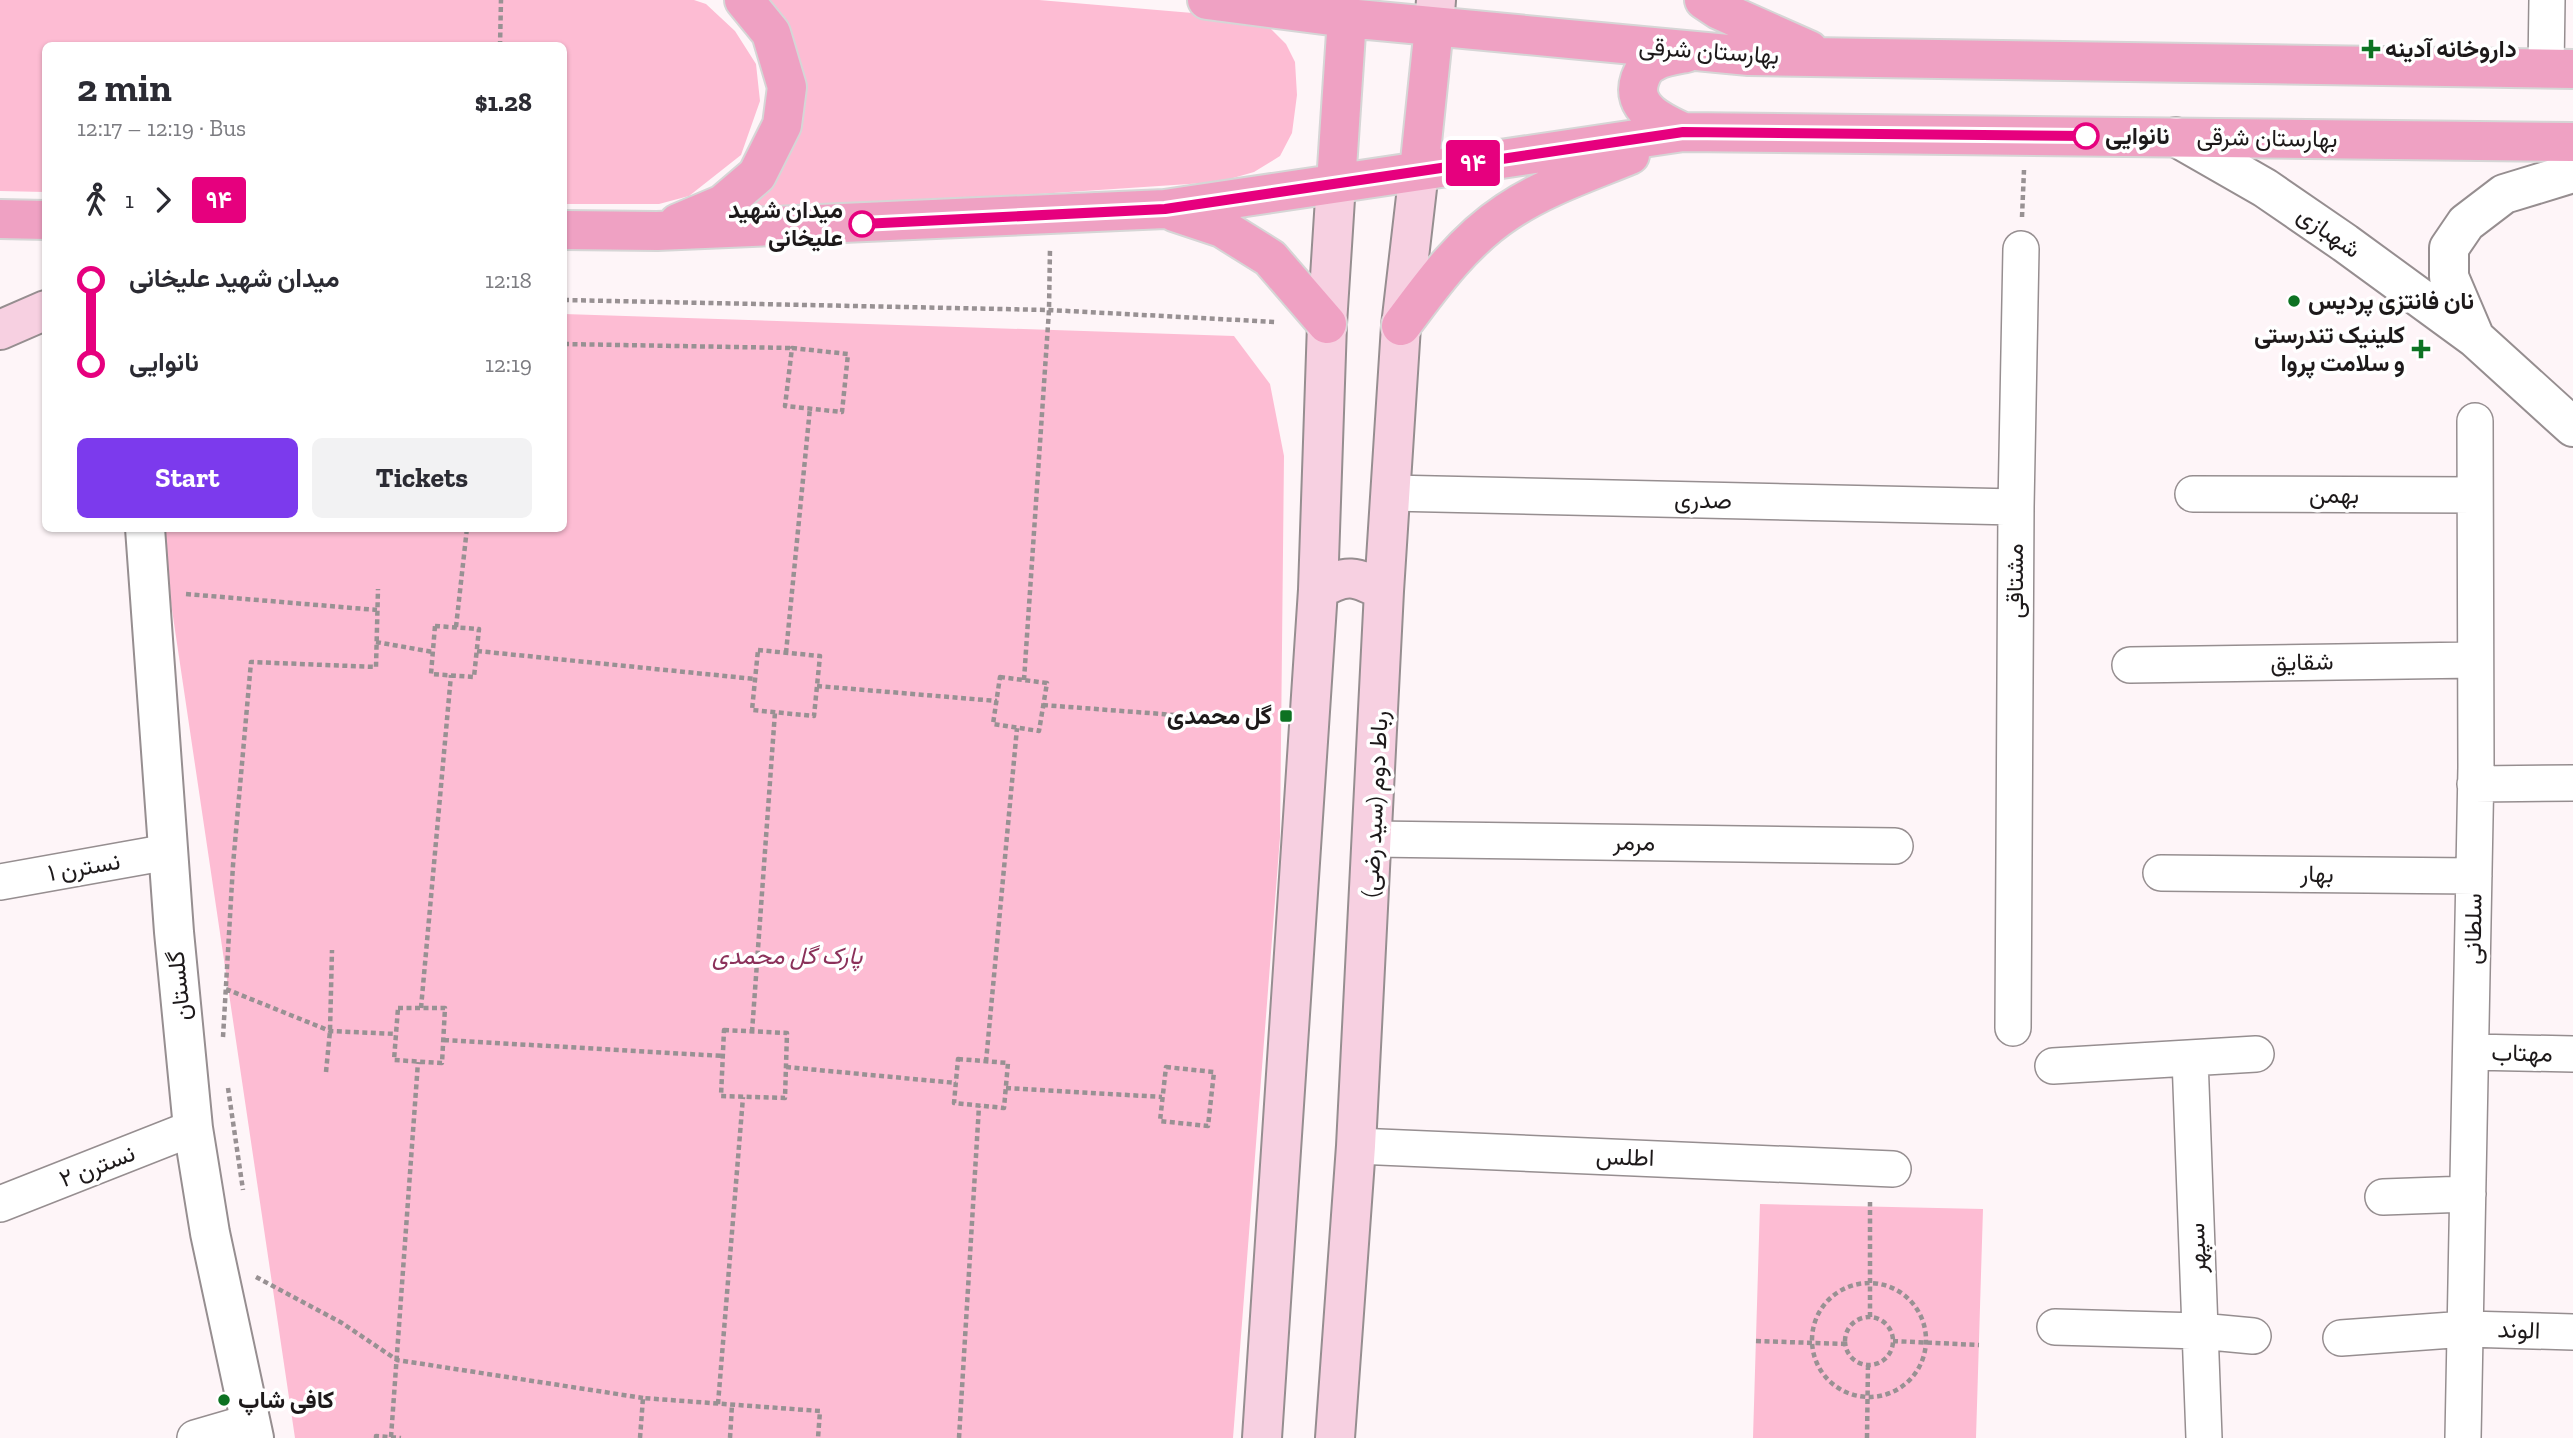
<!DOCTYPE html>
<meta charset="utf-8">
<style>
:root{--surface:#fff;--page:#f2f2f3;--text:#2b2b33;--muted:#7c7c81;--accent:#7c3aed}
body{margin:0;font-family:"Zilla Slab",Vazirmatn,serif;background:var(--page);color:var(--text);height:100vh;display:flex;flex-direction:column;font-size:26px;white-space:nowrap}
*{box-sizing:border-box;margin:0}
p{font-size:23px;color:var(--muted)}
.icon{flex:none;width:38px;height:38px;fill:none;stroke:currentColor;stroke-width:2;stroke-linecap:round;stroke-linejoin:round}
.map{position:relative;flex:1;overflow:hidden}
.sheet{position:absolute;left:42px;top:42px;width:525px;height:490px;display:flex;flex-direction:column;background:var(--surface);border-radius:10px;box-shadow:0 2px 5px #0004}
.sheet>*{flex:none}
.badge{padding:0 14px;border-radius:5px;font-size:24px;line-height:46px}
.map>.badge{position:absolute;translate:-50% -50%;box-shadow:0 0 0 4px #fff}
.legs{display:flex;align-items:center;gap:10px;height:77px;padding:0 35px;font-size:23px}
.legs p{margin-inline-start:auto}
.overview{display:flex;align-items:center;justify-content:space-between;height:119px;padding:0 35px}
h1{font-size:38px;font-weight:700;line-height:52px}
.action{display:flex;gap:14px;margin-top:auto;padding:14px 35px}
.action a{flex:1;height:80px;border-radius:10px;background:var(--accent);color:#fff;font-size:28px;font-weight:700;line-height:80px;text-align:center}
.action a+a{background:var(--page);color:var(--text)}
ul{padding:0 35px;list-style:none}
li{display:flex;align-items:center;gap:24px;height:84px;font-size:26px}
li i{display:grid;place-items:center;width:10px;height:100%;margin:0 9px;background:currentColor}
li i::after{content:'';width:18px;height:18px;margin:-9px;border:5px solid;border-radius:50%;background:var(--surface)}
li p{margin-inline-start:auto}
li:first-child i{background:linear-gradient(#0000 50%,currentColor 0)}
li:last-child i{background:linear-gradient(currentColor 50%,#0000 0)}
.map>svg:first-child{display:block}
.green{fill:#fdbcd3}
.lines{fill:none;stroke-linecap:round;stroke-linejoin:round}
.minor-casing{stroke:#968e90;stroke-width:38}
.tertiary-casing{stroke:#968e90;stroke-width:42}
.secondary-casing{stroke:#968e90;stroke-width:42}
.primary-casing{stroke:#d6d6d6;stroke-width:42}
.path{stroke:#989193;stroke-width:4.5;stroke-dasharray:5 3.5;stroke-linecap:butt}
.minor{stroke:#fff;stroke-width:35}
.tertiary{stroke:#fff;stroke-width:38}
.secondary{stroke:#f7d0e1;stroke-width:38}
.primary{stroke:#efa1c3;stroke-width:38}
.line-1-casing{stroke:#fff;stroke-width:16}
.line-1{stroke:#e6007e;stroke-width:10}
.poi-dot{fill:#0d7222;stroke:#fff;stroke-width:2.5}
.stop-1-dot{fill:#fff;stroke:#e6007e;stroke-width:3.5}
.labels{text-anchor:middle;stroke-width:7;stroke-linejoin:round;paint-order:stroke}
.poi-label{font-size:24px;font-weight:bold;fill:#1d191a;stroke:#fff;text-anchor:start}
.street-label{font-size:24px;fill:#1d191a;stroke:#fff}
.stop-label{font-size:24px;font-weight:bold;fill:#1d191a;stroke:#fff;text-anchor:start}
.park-label{font-size:24px;font-style:italic;fill:#8b315a;stroke:#fff}
</style>
<div class="map">
<svg width="2573" height="1438" viewBox="0 0 2573 1438">
<rect width="100%" height="100%" fill="#fef5f8"/>
<!-- green -->
<path class="green" d="M0 0H694L706 4 735 31 756 64 760 101 741 155 689 196 659 204H564V46H46L45 192 0 191Z
M765 0H1039L1228 16 1271 29 1286 44 1295 62 1297 95 1292 133 1280 156 1254 172 1219 182 994 197 742 207 800 113Z
M564 314 1234 336 1270 384 1284 456 1280 837 1233 1438H295L160 529 564 528Z
M1760 1204 1983 1209 1976 1438H1753Z"/>
<g class="lines">
<!-- minor casing -->
<g class="minor-casing">
<path id="minor" d="M2546 69 2547 0
M1390 493 2016 507
M2193 494 2475 495
M2130 665 2475 660
M2475 784 2573 783
M1372 839 1895 846
M2161 873 2474 876
M0 882 168 852
M2013 1028 2016 507 2021 249
M2471 1052 2573 1054
M2190 1058 2204 1438
M2053 1066 2256 1054
M1356 1146 1893 1169
M2383 1197 2468 1194
M0 1204 193 1128
M2055 1327 2200 1331 2253 1336
M2341 1338 2466 1329 2573 1332
M195 1438 250 1422
M2463 1438 2476 767 2475 421"/>
</g>
<!-- tertiary casing -->
<g class="tertiary-casing">
<path id="tertiary" d="M2176 137 2265 188 2345 243 2475 338 2573 427
M2475 338 2449 277V248L2466 223 2504 194 2573 173
M145 528 174 932 193 1128 210 1233 254 1438"/>
</g>
<!-- secondary casing -->
<g class="secondary-casing">
<path id="secondary" d="M1434 27 1436 0
M0 330 46 310
M1318 590C1347 573 1355 576 1384 591
M1262 1438 1318 590 1327 324 1336 183
M1335 1438 1356 1146 1384 591 1401 326 1419 171"/>
</g>
<!-- primary casing -->
<g class="primary-casing">
<path id="primary" d="M1207 0 1347 18 1749 56 2573 69
M1704 0 1719 10 1809 50
M1683 132C1661 122 1630 108 1640 79 1643 71 1646 66 1654 62 1662 57 1676 55 1686 53
M1419 171 1434 27
M1336 183 1347 18
M1174 212 1222 228 1270 258 1327 324
M0 219 46 220
M678 223 723 204 757 175 782 125 787 87 771 33 744 0
M564 230 657 231 1165 209 1683 132 2573 142
M1401 326C1432 284 1463 241 1507 212 1544 187 1589 172 1630 155"/>
</g>
<!-- path -->
<path class="path" d="M500 46 501 0
M2022 217 2024 170
M564 300 1049 310 1276 322
M564 344 792 348
M792 348 848 354 842 412 785 406Z
M186 594 377 610
M435 626 479 629 474 677 431 674Z
M456 627 467 528
M376 642 433 652
M758 650 820 656 814 716 752 710Z
M477 651 755 679
M786 653 810 408
M1000 677 1047 683 1039 731 993 724Z
M1024 680 1049 310 1050 248
M817 686 997 701
M1043 705 1201 717
M226 989 330 1031 396 1034
M398 1008H445L442 1063 394 1060Z
M421 1008 451 675
M724 1030 787 1033 785 1098 721 1096Z
M752 1032 775 712
M223 1037 233 865 251 662 376 667 378 589
M444 1040 723 1056
M958 1059 1008 1063 1004 1108 954 1103Z
M986 1062 1017 728
M786 1067 956 1083
M1166 1067 1214 1072 1208 1126 1160 1121Z
M326 1072 330 1031 332 950
M228 1088 243 1190
M1006 1088 1162 1097
M256 1277 342 1323 397 1360 643 1398
M1812 1340a57 57 0 1 1 114 0a57 57 0 1 1-114 0Z
M1870 1317V1202
M1845 1341a24 24 0 1 1 48 0a24 24 0 1 1-48 0Z
M1756 1341 1845 1344
M1893 1341 1979 1345
M718 1404 743 1097
M391 1437 418 1062
M376 1438V1436L401 1438
M640 1438 643 1398 820 1411 818 1438
M730 1438 732 1405
M959 1438 979 1106
M1867 1438 1868 1364"/>
<!-- minor -->
<use href="#minor" class="minor"/>
<!-- tertiary -->
<use href="#tertiary" class="tertiary"/>
<!-- secondary -->
<use href="#secondary" class="secondary"/>
<!-- primary -->
<use href="#primary" class="primary"/>
</g>
<g class="lines">
<!-- line-1 casing -->
<g class="line-1-casing">
<path id="line-1" d="M862 224 1165 209 1683 132 2086 136"/>
</g>
<!-- line-1 -->
<use href="#line-1" class="line-1"/>
</g>
<!-- markers -->
<g class="poi-dot">
<path d="M2367.5 38.5h7v7h7v7h-7v7h-7v-7h-7v-7h7z"/>
<circle cx="2294" cy="301" r="7"/>
<path d="M2417.5 338.5h7v7h7v7h-7v7h-7v-7h-7v-7h7z"/>
<rect x="1279" y="709" width="14" height="14" rx="3.5"/>
<circle cx="224" cy="1400" r="7"/>
</g>
<g class="stop-1-dot">
<circle cx="2086" cy="136" r="12"/>
<circle cx="862" cy="224" r="12"/>
</g>
<g class="labels">
<!-- poi labels -->
<g class="poi-label">
<text x="2385" y="57">داروخانه آدینه</text>
<text x="2308" y="309">نان فانتزی پردیس</text>
<text x="2405" y="343" text-anchor="end">کلینیک تندرستی<tspan x="2405" dy="28">و سلامت پروا</tspan></text>
<text x="1272" y="724" text-anchor="end">گل محمدی</text>
<text x="238" y="1408">کافی شاپ</text>
</g>
<!-- street labels -->
<g class="street-label">
<text transform="translate(1709 51) rotate(4)" y="8">بهارستان شرقی</text>
<text transform="translate(2267 138) rotate(1)" y="8">بهارستان شرقی</text>
<text transform="translate(2329 232) rotate(35)" y="8">شهبازی</text>
<text x="2334" y="503">بهمن</text>
<text transform="translate(1703 500) rotate(1)" y="8">صدری</text>
<text transform="translate(2015 581) rotate(-90)" y="8">مشتاقی</text>
<text transform="translate(2302 662) rotate(-1)" y="8">شقایق</text>
<text transform="translate(1375 804) rotate(-87)" y="8">رباط دوم (سید رضی)</text>
<text transform="translate(1634 842) rotate(1)" y="8">مرمر</text>
<text transform="translate(84 867) rotate(-10)" y="8">نسترن ۱</text>
<text transform="translate(2317 874) rotate(1)" y="8">بهار</text>
<text transform="translate(2473 929) rotate(-89)" y="8">سلطانی</text>
<text transform="translate(179 986) rotate(-96)" y="8">گلستان</text>
<text transform="translate(2522 1053) rotate(1)" y="8">مهتاب</text>
<text transform="translate(1625 1157) rotate(2)" y="8">اطلس</text>
<text transform="translate(97 1166) rotate(-21)" y="8">نسترن ۲</text>
<text transform="translate(2197 1248) rotate(-92)" y="8">سپهر</text>
<text transform="translate(2519 1330) rotate(2)" y="8">الوند</text>
</g>
<!-- stop labels -->
<g class="stop-label">
<text x="2105" y="144">نانوایی</text>
<text x="843" y="218" text-anchor="end">میدان شهید<tspan x="843" dy="28">علیخانی</tspan></text>
</g>
<!-- park labels -->
<g class="park-label">
<text x="787" y="964">پارک گل محمدی</text>
</g>
</g>
</svg>
<b class="badge" style="left:1473px;top:163px;background:#e6007e;color:#fff">۹۴</b>
<section class="sheet">
<div class="overview"><div><h1>2 min</h1><p>12:17 – 12:19 · Bus</p></div><b>$1.28</b></div>
<div class="legs"><svg class="icon" aria-label="walk" viewBox="0 0 24 24"><circle cx="13" cy="4" r="2"/><path d="M13 8l-2 6 4 7M11 14l-3 7M7 12l3-4h3l4 4"/></svg>1<svg class="icon" aria-label="forward" viewBox="0 0 24 24"><path d="M9 5l7 7-7 7"/></svg><b class="badge" style="background:#e6007e;color:#fff">۹۴</b></div>
<ul>
<li><i style="color:#e6007e"></i><b>میدان شهید علیخانی</b><p>12:18</p></li>
<li><i style="color:#e6007e"></i><b>نانوایی</b><p>12:19</p></li>
</ul>
<div class="action"><a>Start</a><a>Tickets</a></div>
</section>
</div>
